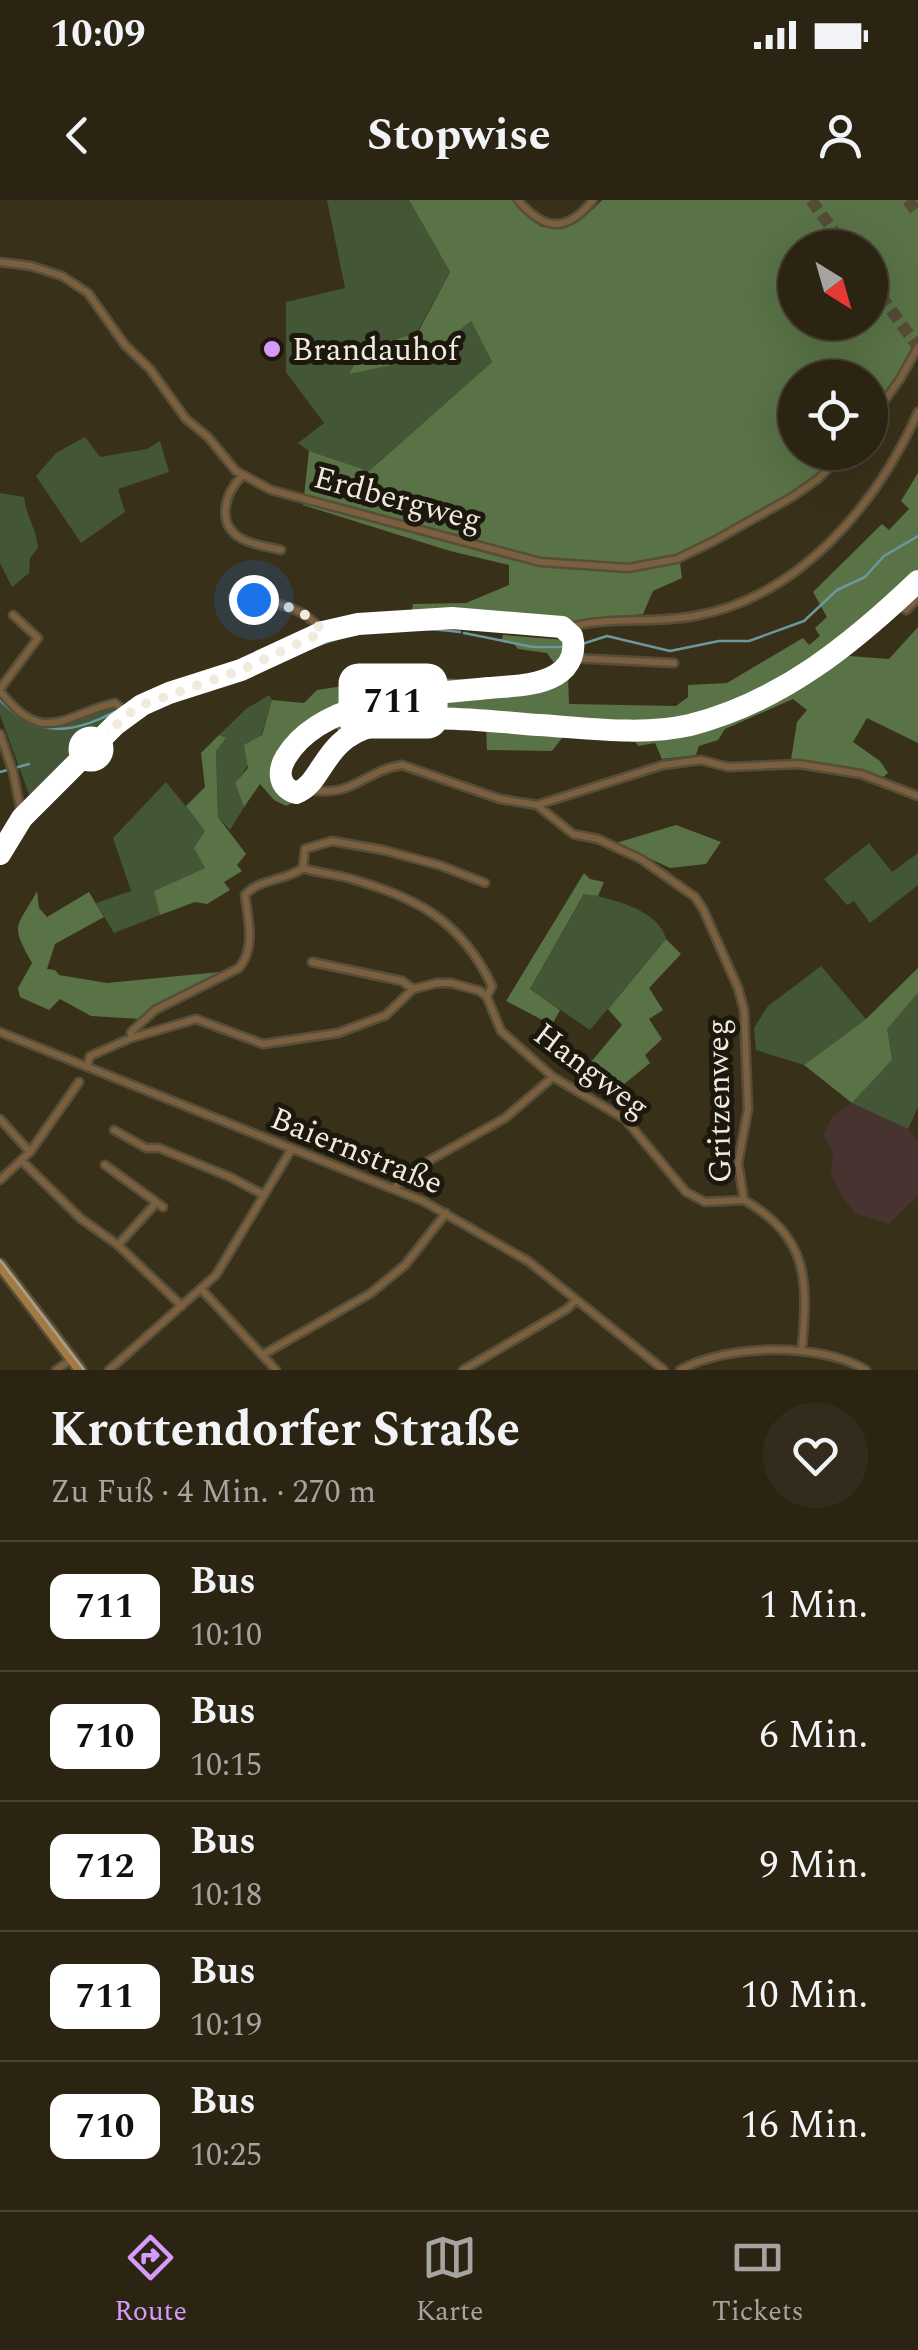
<!DOCTYPE html>
<html lang="de">
<meta charset="utf-8">
<style>
:root{--surface:#2b2413;--page:#332c1c;--text:#f1f3f6;--muted:#a6a4a0;--line:#474133;--accent:#d69bfa}
body{margin:0;font-family:Spectral,serif;background:var(--page);color:var(--text);height:100vh;display:flex;flex-direction:column;font-size:38px;white-space:nowrap}
*{box-sizing:border-box;margin:0}
p{font-size:32px;color:var(--muted)}
.icon{flex:none;width:55px;height:55px;fill:none;stroke:currentColor;stroke-width:2;stroke-linecap:round;stroke-linejoin:round}
.map{position:relative;height:1170px;overflow:hidden}
.sheet{display:flex;flex-direction:column;background:var(--surface);flex:1}
.sheet>*{flex:none}
.badge{padding:0 20px;border-radius:15px;font-size:35px;line-height:65px}
.needle{width:65px;rotate:143deg}
.controls{position:absolute;left:778px;top:30px;display:grid;gap:20px}
.controls a{display:grid;place-items:center;width:110px;height:110px;border-radius:50%;background:var(--surface);box-shadow:0 10px 40px #0002,0 0 0 2px var(--line);font-size:50px}
.you{position:absolute;width:50px;height:50px;margin:-25px;border:8px solid #fff;border-radius:50%;background:#1a73e8;box-shadow:0 0 0 15px #1a73e833}
.map>.badge{position:absolute;translate:-50% -50%;box-shadow:0 0 0 5px #fff}
.round{display:grid;place-items:center;flex:none;width:105px;height:105px;border-radius:52px;background:var(--page)}
.overview{display:flex;align-items:center;justify-content:space-between;height:170px;padding:0 50px}
h1{font-size:48px;font-weight:700;line-height:75px}
ul{padding:0;list-style:none}
li{display:flex;align-items:center;gap:30px;height:130px;padding:0 50px;border-top:2px solid var(--line)}
li div{flex:1}
li b{display:block;font-size:38px}
li em{font-style:normal}
li .badge{min-width:110px;font-weight:700;text-align:center}
.status{display:flex;justify-content:space-between;align-items:center;height:70px;padding:0 50px;background:var(--surface);direction:ltr}
.status svg{height:28px;fill:currentColor}
header{display:flex;justify-content:space-between;align-items:center;height:130px;padding:0 50px;background:var(--surface);font-size:45px;font-weight:700}
.dock{display:flex;justify-content:space-around;align-items:center;height:140px;border-top:2px solid var(--line);background:var(--surface);font-size:28px;color:var(--muted)}
.dock a{display:grid;justify-items:center;gap:5px}
.dock .on{color:var(--accent)}
.map>svg:first-child{display:block}
.medical{fill:#473330}
.green{fill:#435635}
.forest{fill:#597246;fill-rule:evenodd}
.lines{fill:none;stroke-linecap:round;stroke-linejoin:round}
.stream{stroke:#6b989f;stroke-width:2.5}
.highway-tunnel{stroke:#554c36;stroke-width:12;stroke-dasharray:12 6;stroke-linecap:butt}
.street-casing{stroke:#564e38;stroke-width:11}
.secondary-casing{stroke:#564e38;stroke-width:15}
.street{stroke:#7a603f;stroke-width:6}
.secondary{stroke:#a37a42;stroke-width:10}
.tram{stroke:#a7a08e;stroke-width:2.5}
.line-casing{stroke:#fff;stroke-width:22}
.line{stroke:#fff;stroke-width:15}
.walk{stroke:#f1ebdd;stroke-width:10;stroke-dasharray:0 18}
.poi-dot{fill:#d69bfa;stroke:#1c180e;stroke-width:4}
.stop-dot{fill:#fff;stroke:#fff;stroke-width:5}
.labels{text-anchor:middle;stroke-width:10;stroke-linejoin:round;paint-order:stroke}
.poi-label{font-size:32px;fill:#f1ebdd;stroke:#1c180e;text-anchor:start}
.street-label{font-size:32px;fill:#f1ebdd;stroke:#1c180e}
</style>
<div class="status"><b>10:09</b><svg viewBox="0 0 49 12"><path d="M0 12V9h3v3zM5 12V6h3v6zM10 12V3h3v9zM15 12V0h3v12zM26 1h20v11H26zM47 4h2v5h-2z"/></svg></div>
<header><svg class="icon" aria-label="back" viewBox="0 0 24 24"><path d="M15 5l-7 7 7 7"/></svg>Stopwise<svg class="icon" aria-label="person" viewBox="0 0 24 24"><circle cx="12" cy="8" r="4"/><path d="M4 21q1-7 8-7t8 7"/></svg></header>
<div class="map">
<svg width="918" height="1170" viewBox="0 0 918 1170">
<rect width="100%" height="100%" fill="#393019"/>
<!-- medical -->
<path class="medical" d="M852 903 908 929 918 941V995L889 1024 855 1013 840 994 831 974 833 952 823 935 833 916Z"/>
<!-- green -->
<path class="green" d="M327 0H409L450 72 417 132 363 150 350 173 425 158 471 121 492 162 369 271 309 251 298 243 324 223 286 172V102L345 88Z
M85 237 100 257 147 249 160 241 169 272 118 289 125 312 81 343 36 276 56 253Z
M0 293 24 297C26 315 37 331 38 348L30 358 29 373 12 387 0 363Z
M269 495 272 500C263 530 256 559 235 583L244 607 230 630 218 617 216 551 225 539 219 535 246 509Z
M0 496C48 549 60 519 113 508L119 512 34 598 30 597 0 515Z
M166 582 206 631 205 668 155 691 160 715 114 733 96 703 131 691 113 638Z
M869 643 892 672 918 653V685L870 723 854 701 847 705 824 679Z
M585 693C610 699 659 709 666 739L590 830 530 789Z
M821 766 866 819 804 865 756 850 754 828 768 806Z
M918 793V907L908 929 852 903 891 861 886 829Z"/>
<!-- forest -->
<path class="forest" d="M409 0H513L541 27C573 26 580 23 602 0H918V142L898 178 870 218V178H795V252L841 253C794 298 737 325 679 355L682 378 653 391 643 414 569 422 499 420 412 410 413 404 466 403 509 385V365L450 351 303 305 309 251 369 271 492 162 471 121 425 158 349 174 363 150 418 132 450 72ZM795 48H870V122H795Z
M918 273V374C857 429 816 469 738 500 720 508 701 517 681 520 626 529 568 522 513 519 457 515 393 510 340 534L335 526 295 555C338 498 425 499 491 493 516 491 545 490 566 474L568 475 569 504 676 506 688 497V485L727 483 803 438 809 445 820 436 815 428 827 417 813 392 882 324 889 330 909 309 901 301Z
M910 394 888 421 849 456 889 459 918 427V543L867 518 853 542 880 561 888 573 881 579 867 572 791 560 797 522 807 510 793 499 725 529 718 540 699 546 696 555 662 559 655 543 638 546 634 539 562 538 552 551 487 550 486 526 600 533 723 517 808 479 835 460Z
M503 435 566 440C569 463 554 472 534 479L352 506C323 516 253 553 282 593L298 598 308 595 286 606 274 600 260 584 244 607 235 583 248 568 244 545 262 535 272 500 304 503 317 490 356 484 355 475 378 471 380 476 429 468 432 478C469 478 525 490 554 463L547 453 518 449 514 444 501 442Z
M219 535 226 538 216 551 218 617 246 654 237 665 242 671 224 682 230 690 207 704 195 702 160 715 154 691 205 668 194 648 205 631 186 606 205 587 201 553Z
M676 625 721 642 706 664 670 668 616 643Z
M584 673 590 679 604 682 598 696 584 694 530 789 560 810 552 825 506 801Z
M37 691 39 708 47 717 89 692 104 717 55 744 47 769 55 770 59 775 107 783 230 771 154 809 140 819 91 816 60 799 49 810 20 797 18 788 32 763C9 722 17 729 37 691Z
M666 739 681 754 649 788 663 810 649 819 662 839 645 855 650 863 618 889 586 868 622 825 608 809Z
M918 768V793L887 829 892 860 852 903 804 865 866 819Z"/>
<g class="lines">
<!-- stream -->
<path class="stream" d="M464 433 533 447H571
M579 445 607 436 670 451 719 441H749L804 421 837 390 865 377 884 356 918 336
M286 459C347 430 393 423 460 432
M214 486 262 470
M0 500C57 561 109 510 169 486
M0 572 29 564"/>
<!-- highway-tunnel -->
<path class="highway-tunnel" d="M811 0 846 48
M908 0 918 14
M870 81 918 147"/>
<!-- street casing -->
<g class="street-casing">
<path id="street" d="M518 0C544 31 567 33 593 0
M0 62 31 66 62 76 88 93 125 145 150 169 186 219 208 237 236 271 271 290 540 362 628 368 677 359 714 341 792 297 818 279 844 252
M870 221 900 179 918 147
M242 276C225 293 215 324 242 339 253 345 269 347 281 350
M918 388 903 408 906 410 918 398
M233 397C265 401 302 403 322 431
M566 428C608 416 652 424 695 416 800 397 877 304 918 212
M571 458 674 463
M0 489 38 438 13 415
M0 491C44 548 65 514 115 503L127 514
M0 534 13 572 22 617
M305 589C355 599 360 572 402 565L500 599 537 605 663 565 701 560 728 567 799 564 861 574 918 596
M537 605 573 634 598 639 641 659 695 697 703 709 738 788 744 810 748 909 738 963 744 1000C809 1037 808 1081 802 1148
M303 668C318 673 333 674 348 678 416 697 461 720 492 786L487 797
M303 668 305 649 332 641 383 650 439 665 485 683
M312 762 402 781 413 789
M0 832 423 1001 528 1061 664 1170
M131 838V832L155 810 239 768C256 748 248 719 245 695 258 679 285 681 303 668
M87 867 90 856 131 838 196 819 263 844 338 833 386 815 413 789 437 783H451L480 791 487 797 501 831 553 877 625 919 686 992 705 1002 744 1000
M0 919 30 952
M114 930 146 948H159L230 977 264 995
M22 961 80 1018 118 1045 182 1106
M105 965 163 1007
M0 980 30 952 79 882
M394 988 430 960 505 918 553 877
M118 1045 156 1003
M202 1090 276 1170
M264 1154 371 1093 405 1065 446 1013
M56 1170 71 1160
M109 1170 216 1075 291 950
M463 1170 567 1109 576 1100
M680 1170C726 1144 821 1142 866 1170"/>
</g>
<!-- secondary casing -->
<g class="secondary-casing">
<path id="secondary" d="M0 654 23 618 116 524 142 505 169 493 241 469 323 432 358 423 451 418 561 427 572 435C576 451 571 466 556 475 537 486 511 486 489 488 426 494 323 497 286 557 277 572 279 587 296 593 324 583 323 537 374 525 426 513 482 521 534 524 584 527 637 535 687 525 704 522 721 513 737 507 813 476 859 436 918 381
M0 1065 80 1170"/>
</g>
<!-- street -->
<use href="#street" class="street"/>
<!-- secondary -->
<use href="#secondary" class="secondary"/>
<!-- tram -->
<path class="tram" d="M0 1060 84 1170"/>
</g>
<g class="lines">
<!-- line casing -->
<g class="line-casing">
<path id="line" d="M0 654 22 618 116 524 142 505 169 493 241 470 323 432 358 424 452 418 562 427 572 436C576 451 571 466 556 475 537 486 512 486 489 488 427 494 322 497 286 557 277 572 279 587 296 593 323 584 323 538 373 526 426 512 485 521 539 525 587 528 642 536 690 525 781 502 852 444 918 381"/>
</g>
<!-- line -->
<use href="#line" class="line"/>
<!-- walk -->
<path class="walk" d="M91 549 128 514 142 505 241 470 323 432C307 409 280 403 254 400"/>
</g>
<!-- markers -->
<circle class="poi-dot" cx="272" cy="149" r="10"/>
<circle class="stop-dot" cx="91" cy="549" r="20"/>
<g class="labels">
<!-- poi labels -->
<g class="poi-label">
<text x="292" y="160">Brandauhof</text>
</g>
<!-- street labels -->
<g class="street-label">
<text transform="translate(398 298) rotate(15)" y="11">Erdbergweg</text>
<text transform="translate(592 870) rotate(37)" y="11">Hangweg</text>
<text transform="translate(718 901) rotate(-91)" y="11">Gritzenweg</text>
<text transform="translate(357 950) rotate(22)" y="11">Baiernstraße</text>
</g>
</g>
</svg>
<div class="controls">
<a><svg class="needle" viewBox="-14 -14 28 28"><path d="M0-13l5 13h-10z" fill="#e53935"/><path d="M0 13l5-13h-10z" fill="#a6a4a0"/></svg></a>
<a><svg class="icon" aria-label="locate" viewBox="0 0 24 24"><circle cx="12" cy="12" r="6"/><path d="M12 2v4M12 18v4M2 12h4M18 12h4"/></svg></a>
</div>
<div class="you" style="left:254px;top:400px"></div>
<b class="badge" style="left:393px;top:501px;background:#fff;color:#111">711</b>
</div>
<section class="sheet">
<div class="overview"><div><h1>Krottendorfer Straße</h1><p>Zu Fuß · 4 Min. · 270 m</p></div><a class="round"><svg class="icon" aria-label="heart" viewBox="0 0 24 24"><path d="M12 20l-8-8c-3-5 5-10 8-4 3-6 11-1 8 4z"/></svg></a></div>
<ul>
<li><span class="badge" style="background:#fff;color:#111">711</span><div><b>Bus</b><p>10:10</p></div><em>1 Min.</em></li>
<li><span class="badge" style="background:#fff;color:#111">710</span><div><b>Bus</b><p>10:15</p></div><em>6 Min.</em></li>
<li><span class="badge" style="background:#fff;color:#111">712</span><div><b>Bus</b><p>10:18</p></div><em>9 Min.</em></li>
<li><span class="badge" style="background:#fff;color:#111">711</span><div><b>Bus</b><p>10:19</p></div><em>10 Min.</em></li>
<li><span class="badge" style="background:#fff;color:#111">710</span><div><b>Bus</b><p>10:25</p></div><em>16 Min.</em></li>
</ul>
</section>
<nav class="dock">
<a class="on"><svg class="icon" aria-label="directions" viewBox="0 0 24 24"><path d="M12 3l9 9-9 9-9-9zM9 14v-3h6M13 9l2 2-2 2"/></svg>Route</a>
<a><svg class="icon" aria-label="map" viewBox="0 0 24 24"><path d="M3 6l6-2 6 2 6-2v14l-6 2-6-2-6 2zM9 4v14M15 6v14"/></svg>Karte</a>
<a><svg class="icon" aria-label="tickets" viewBox="0 0 24 24"><path d="M3 7h18v10H3zM15 7v10"/></svg>Tickets</a>
</nav>
